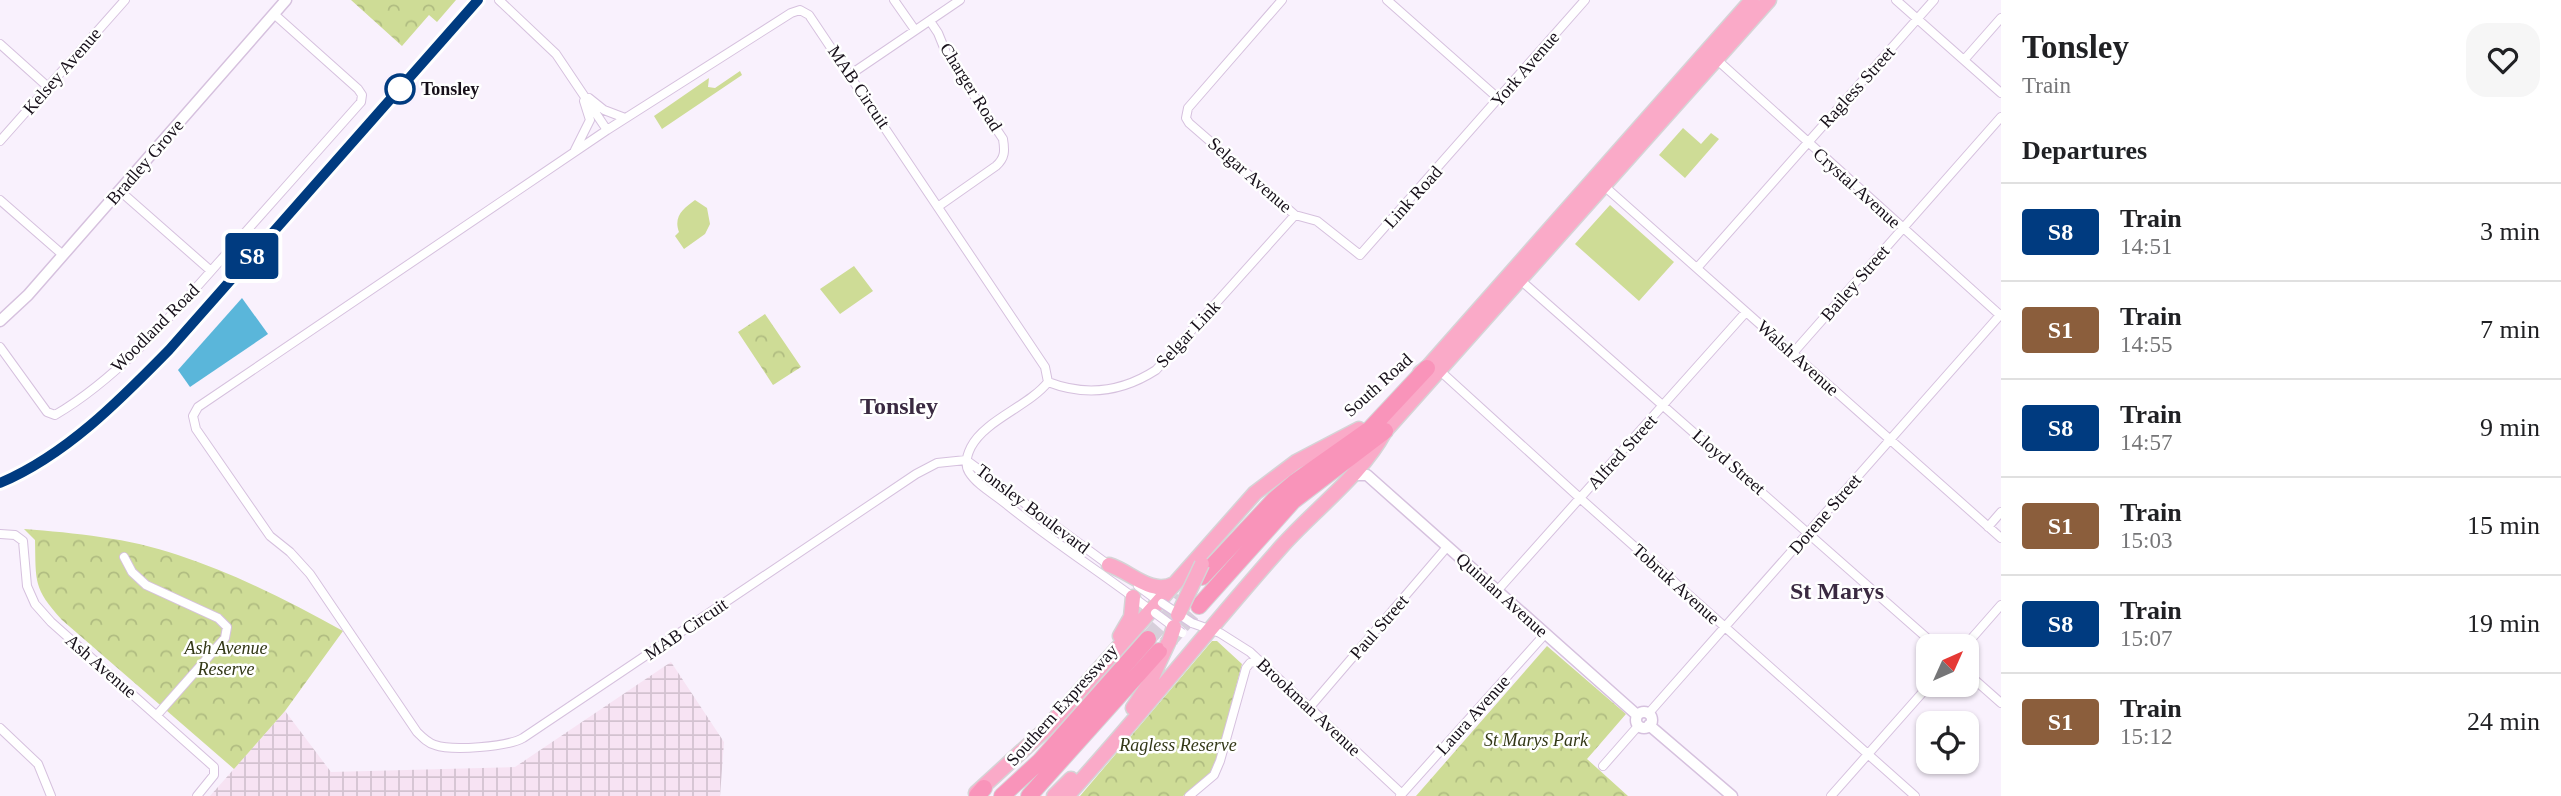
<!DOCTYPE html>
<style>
:root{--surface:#fff;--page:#f6f6f6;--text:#202124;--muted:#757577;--line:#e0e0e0}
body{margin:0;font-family:"Times New Roman",serif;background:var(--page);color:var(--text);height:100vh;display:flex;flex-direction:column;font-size:26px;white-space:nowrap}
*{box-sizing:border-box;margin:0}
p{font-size:23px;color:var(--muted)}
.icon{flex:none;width:38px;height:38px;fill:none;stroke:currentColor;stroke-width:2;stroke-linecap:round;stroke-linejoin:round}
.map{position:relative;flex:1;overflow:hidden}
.drawer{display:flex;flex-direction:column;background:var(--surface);width:560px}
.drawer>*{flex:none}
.badge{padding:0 14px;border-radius:5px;font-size:24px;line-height:46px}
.needle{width:46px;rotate:45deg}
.buttons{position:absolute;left:1916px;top:634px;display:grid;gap:14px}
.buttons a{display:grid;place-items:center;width:63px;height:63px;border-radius:14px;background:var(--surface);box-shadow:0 2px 5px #0004;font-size:35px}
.map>.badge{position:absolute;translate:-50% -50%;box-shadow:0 0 0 4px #fff}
h2{padding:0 21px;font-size:26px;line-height:63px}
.round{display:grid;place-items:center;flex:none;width:74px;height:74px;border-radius:21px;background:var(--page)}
.summary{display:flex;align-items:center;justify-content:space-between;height:119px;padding:0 21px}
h1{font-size:33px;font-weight:800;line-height:52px}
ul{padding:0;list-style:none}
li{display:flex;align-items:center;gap:21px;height:98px;padding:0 21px;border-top:2px solid var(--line)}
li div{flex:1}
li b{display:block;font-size:26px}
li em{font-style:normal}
li .badge{min-width:77px;font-weight:700;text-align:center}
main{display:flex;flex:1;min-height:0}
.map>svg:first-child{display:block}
.industrial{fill:url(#industrial-grid)}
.green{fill:#cedc96}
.park{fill:url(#park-crowns)}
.water{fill:#5ab6da}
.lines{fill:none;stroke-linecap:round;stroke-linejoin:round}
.motorway-tunnel{stroke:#d7cfdb;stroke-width:16;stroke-dasharray:16 8;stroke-linecap:butt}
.minor-casing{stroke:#d6c1de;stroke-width:10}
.tertiary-casing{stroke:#d6c1de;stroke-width:13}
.trunk-casing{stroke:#d5d4d6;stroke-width:17}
.motorway-casing{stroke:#d5d4d6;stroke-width:18}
.minor{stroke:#fff;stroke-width:8}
.tertiary{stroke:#fff;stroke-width:10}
.trunk{stroke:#faaac8;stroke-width:14}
.motorway{stroke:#f994ba;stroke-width:16}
.rail-casing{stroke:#7c747f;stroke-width:5}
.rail{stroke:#fff;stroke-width:2.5;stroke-dasharray:8;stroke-linecap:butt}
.minor-bridge-casing{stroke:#d6c1de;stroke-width:10;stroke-linecap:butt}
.trunk-bridge-casing{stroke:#d5d4d6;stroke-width:17;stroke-linecap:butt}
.minor-bridge{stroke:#fff;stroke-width:8}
.trunk-bridge{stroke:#faaac8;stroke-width:14}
.line-casing{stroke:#fff;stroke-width:16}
.line{stroke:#003b80;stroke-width:10}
.stop-dot{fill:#fff;stroke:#003b80;stroke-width:3.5}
.labels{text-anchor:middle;stroke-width:5;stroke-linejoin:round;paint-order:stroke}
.street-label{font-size:18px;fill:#17101a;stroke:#fff}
.stop-label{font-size:18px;font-weight:bold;fill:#17101a;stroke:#fff;text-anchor:start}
.park-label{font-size:18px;font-style:italic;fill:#333817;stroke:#fff}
.district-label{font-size:24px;font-weight:bold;fill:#3a2a41;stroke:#fff}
</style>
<main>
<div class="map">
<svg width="2001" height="796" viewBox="0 0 2001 796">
<defs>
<pattern id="industrial-grid" width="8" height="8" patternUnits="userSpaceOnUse" patternTransform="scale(1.75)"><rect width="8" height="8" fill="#f7e3f3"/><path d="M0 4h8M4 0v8" fill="none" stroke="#d3c2d0"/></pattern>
<pattern id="park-crowns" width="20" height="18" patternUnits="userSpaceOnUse" patternTransform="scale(1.75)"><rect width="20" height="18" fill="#cedc96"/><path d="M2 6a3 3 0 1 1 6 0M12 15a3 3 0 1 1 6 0" fill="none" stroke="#b0bc81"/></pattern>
</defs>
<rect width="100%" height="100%" fill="#f9f1fd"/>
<!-- industrial -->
<path class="industrial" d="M671 662 724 742 720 796H210L285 711 331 772 515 767Z"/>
<!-- green -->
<path class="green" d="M740 71 742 75 662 129 654 116 709 78 708 87 715 88Z
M1683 128 1701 144 1711 133 1719 139 1685 178 1659 155Z
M695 200 707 208 710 224 705 234 684 249 675 236 679 232C673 216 684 208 695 200Z
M1610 205 1674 262 1639 301 1575 244Z
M854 266 873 291 840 314 820 289Z"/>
<!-- park -->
<path class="park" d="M351 0H456L437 22 429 15 402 46Z
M765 314 801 367 773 385 738 332Z
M24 529C75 533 129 538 178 555 236 574 290 602 343 631L285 711 234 769 62 620C33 588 36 582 35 540Z
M1212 641H1217L1242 664 1216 763 1209 774 1183 796H1080Z
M1547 646 1626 714 1587 759 1628 796H1416Z"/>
<!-- water -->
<path class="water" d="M242 298 268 334 190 387 178 370Z"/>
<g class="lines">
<!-- motorway-tunnel -->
<path class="motorway-tunnel" d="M1148 639 1183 599
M1166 644 1199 606"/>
<!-- minor casing -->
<g class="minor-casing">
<path id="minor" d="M499 0 556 54 607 130
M894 0 915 30
M1282 0 1188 108 1186 118 1189 123 1295 215 1317 221 1360 255 1585 0
M1387 0 1499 99
M1896 0 2001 93
M930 21 938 33 947 55 1003 139C1005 151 1005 158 996 166L939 206
M0 44 48 87
M1715 58 2001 316
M1964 60 2001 18
M851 74 960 0
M589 98 604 110 625 118
M0 141 125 0
M575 150 590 120 584 101
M1603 185 2001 538
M120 191 211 271
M0 200 63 255
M1697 268 1934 0
M1518 278 1936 646
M0 347 47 412 55 415C118 378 171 316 219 262 266 209 314 155 361 102L362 95 358 89 274 14
M1793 353 2001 117
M1439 370 1581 499 1915 796
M1048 382C1087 397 1122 392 1156 370L1295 215
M966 460 937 463 916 474 523 738C507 747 452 751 435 745 428 743 423 738 417 732L310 574 290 552 270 536 196 429 193 416 198 407 607 130 791 13 800 10 809 15 1045 367 1048 382C1029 406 985 420 971 447 967 455 964 464 969 472 977 485 994 494 1006 504 1053 542 1105 575 1153 612
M966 460 1110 566
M1988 527 2001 512
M0 534 15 535 23 541 27 586 35 604 51 622 214 767V775L197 796
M124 557 132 572 146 585 218 618 227 627 225 638 157 715
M1138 586 1161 603
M1497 591 1746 312
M1192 623 1220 633 1250 652 1402 794
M1965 646 2001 605
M1967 673 2001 703
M1310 707 1447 547
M1648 714 2001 314
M0 728 38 764 51 796
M1603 766 1639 725
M1189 796 1214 775 1220 761 1246 668 1250 663 1258 661
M1400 796 1545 634
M1831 796 1930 684"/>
</g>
<!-- tertiary casing -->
<g class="tertiary-casing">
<path id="tertiary" d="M0 321 28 295 63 255 286 0
M1351 475H1367L1637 715
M1636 720a8 8 0 1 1 16 0a8 8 0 1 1-16 0Z
M1649 725 1732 796"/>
</g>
<!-- trunk casing -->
<g class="trunk-casing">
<path id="trunk" d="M1420 373 1427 368 1752 0
M1109 565C1130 571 1151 596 1174 584
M1120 636 1131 617 1133 597
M1133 708 1149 684 1168 643
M976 793 1046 729 1255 493 1296 462 1359 429
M1054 796 1071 779
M1067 796C1141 715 1209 628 1282 546 1316 508 1361 476 1385 431L1769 0"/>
</g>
<!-- motorway casing -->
<g class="motorway-casing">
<path id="motorway" d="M1202 577 1275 499 1295 482 1370 429 1427 368
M1199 606 1293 501 1385 431
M977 796 984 788
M1002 796 1040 761 1148 639
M1029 796 1159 651"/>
</g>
<!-- minor -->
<use href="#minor" class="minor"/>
<!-- tertiary -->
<use href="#tertiary" class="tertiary"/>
<!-- trunk -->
<use href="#trunk" class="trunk"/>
<!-- motorway -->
<use href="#motorway" class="motorway"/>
<!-- rail casing -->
<g class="rail-casing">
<path id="rail" d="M0 483C66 455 119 401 168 350L478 0"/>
</g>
<!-- rail -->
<use href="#rail" class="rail"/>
<!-- minor-bridge casing -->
<g class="minor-bridge-casing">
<path id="minor-bridge" d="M1162 603 1192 623
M1155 613 1182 633"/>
</g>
<!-- trunk-bridge casing -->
<g class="trunk-bridge-casing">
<path id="trunk-bridge" d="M1178 615 1202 564
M1169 642 1174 627"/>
</g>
<!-- minor-bridge -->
<use href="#minor-bridge" class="minor-bridge"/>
<!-- trunk-bridge -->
<use href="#trunk-bridge" class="trunk-bridge"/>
</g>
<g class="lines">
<!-- line casing -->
<g class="line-casing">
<path id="line" d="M0 483C66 455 119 401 169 350L478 0"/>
</g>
<!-- line -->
<use href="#line" class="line"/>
</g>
<!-- markers -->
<circle class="stop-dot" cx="400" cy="89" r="14"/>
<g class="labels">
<!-- street labels -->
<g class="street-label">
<text transform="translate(1525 69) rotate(-49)" y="6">York Avenue</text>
<text transform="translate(62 71) rotate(-49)" y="6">Kelsey Avenue</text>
<text transform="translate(859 87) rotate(56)" y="6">MAB Circuit</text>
<text transform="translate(971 87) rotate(58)" y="6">Charger Road</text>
<text transform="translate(1857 87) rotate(-48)" y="6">Ragless Street</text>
<text transform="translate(145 162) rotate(-49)" y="6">Bradley Grove</text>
<text transform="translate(1250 175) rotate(41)" y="6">Selgar Avenue</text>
<text transform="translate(1857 188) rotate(42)" y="6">Crystal Avenue</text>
<text transform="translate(1413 197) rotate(-48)" y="6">Link Road</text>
<text transform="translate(1855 283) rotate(-49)" y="6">Bailey Street</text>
<text transform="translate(155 328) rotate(-45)" y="6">Woodland Road</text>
<text transform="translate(1188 334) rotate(-47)" y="6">Selgar Link</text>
<text transform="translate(1798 358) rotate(42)" y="6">Walsh Avenue</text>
<text transform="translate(1378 385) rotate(-42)" y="6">South Road</text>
<text transform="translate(1622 452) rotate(-48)" y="6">Alfred Street</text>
<text transform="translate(1729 462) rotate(41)" y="6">Lloyd Street</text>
<text transform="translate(1033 509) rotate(37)" y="6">Tonsley Boulevard</text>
<text transform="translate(1825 514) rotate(-49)" y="6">Dorene Street</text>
<text transform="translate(1676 584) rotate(42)" y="6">Tobruk Avenue</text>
<text transform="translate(1502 595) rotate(42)" y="6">Quinlan Avenue</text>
<text transform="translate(1379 627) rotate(-49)" y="6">Paul Street</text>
<text transform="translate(686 629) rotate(-34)" y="6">MAB Circuit</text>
<text transform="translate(101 666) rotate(41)" y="6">Ash Avenue</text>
<text transform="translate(1062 705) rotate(-48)" y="6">Southern Expressway</text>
<text transform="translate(1309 707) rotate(43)" y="6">Brookman Avenue</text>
<text transform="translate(1473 715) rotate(-48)" y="6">Laura Avenue</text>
</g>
<!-- stop labels -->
<g class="stop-label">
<text x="421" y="95">Tonsley</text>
</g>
<!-- park labels -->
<g class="park-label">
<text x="226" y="654">Ash Avenue<tspan x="226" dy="21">Reserve</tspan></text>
<text x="1536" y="746">St Marys Park</text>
<text x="1178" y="751">Ragless Reserve</text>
</g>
<!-- district labels -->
<g class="district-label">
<text x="899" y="414">Tonsley</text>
<text x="1837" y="599">St Marys</text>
</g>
</g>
</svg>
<div class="buttons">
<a><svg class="needle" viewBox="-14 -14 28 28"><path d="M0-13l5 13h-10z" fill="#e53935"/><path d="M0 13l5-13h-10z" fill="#757577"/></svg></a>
<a><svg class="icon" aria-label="locate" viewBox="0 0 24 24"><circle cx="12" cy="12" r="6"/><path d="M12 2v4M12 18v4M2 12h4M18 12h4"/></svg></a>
</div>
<b class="badge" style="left:252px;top:256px;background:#003b80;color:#fff">S8</b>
</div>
<section class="drawer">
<div class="summary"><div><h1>Tonsley</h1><p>Train</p></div><a class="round"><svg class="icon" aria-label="heart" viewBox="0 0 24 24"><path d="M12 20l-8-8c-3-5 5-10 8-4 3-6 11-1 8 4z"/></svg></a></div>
<h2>Departures</h2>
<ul>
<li><span class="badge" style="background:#003b80;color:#fff">S8</span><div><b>Train</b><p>14:51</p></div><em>3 min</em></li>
<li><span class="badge" style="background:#8b5e3c;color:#fff">S1</span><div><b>Train</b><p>14:55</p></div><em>7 min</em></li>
<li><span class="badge" style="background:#003b80;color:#fff">S8</span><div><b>Train</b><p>14:57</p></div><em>9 min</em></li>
<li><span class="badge" style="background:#8b5e3c;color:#fff">S1</span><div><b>Train</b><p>15:03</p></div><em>15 min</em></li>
<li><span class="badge" style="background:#003b80;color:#fff">S8</span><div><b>Train</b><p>15:07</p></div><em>19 min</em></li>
<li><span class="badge" style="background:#8b5e3c;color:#fff">S1</span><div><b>Train</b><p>15:12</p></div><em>24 min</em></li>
</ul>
</section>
</main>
